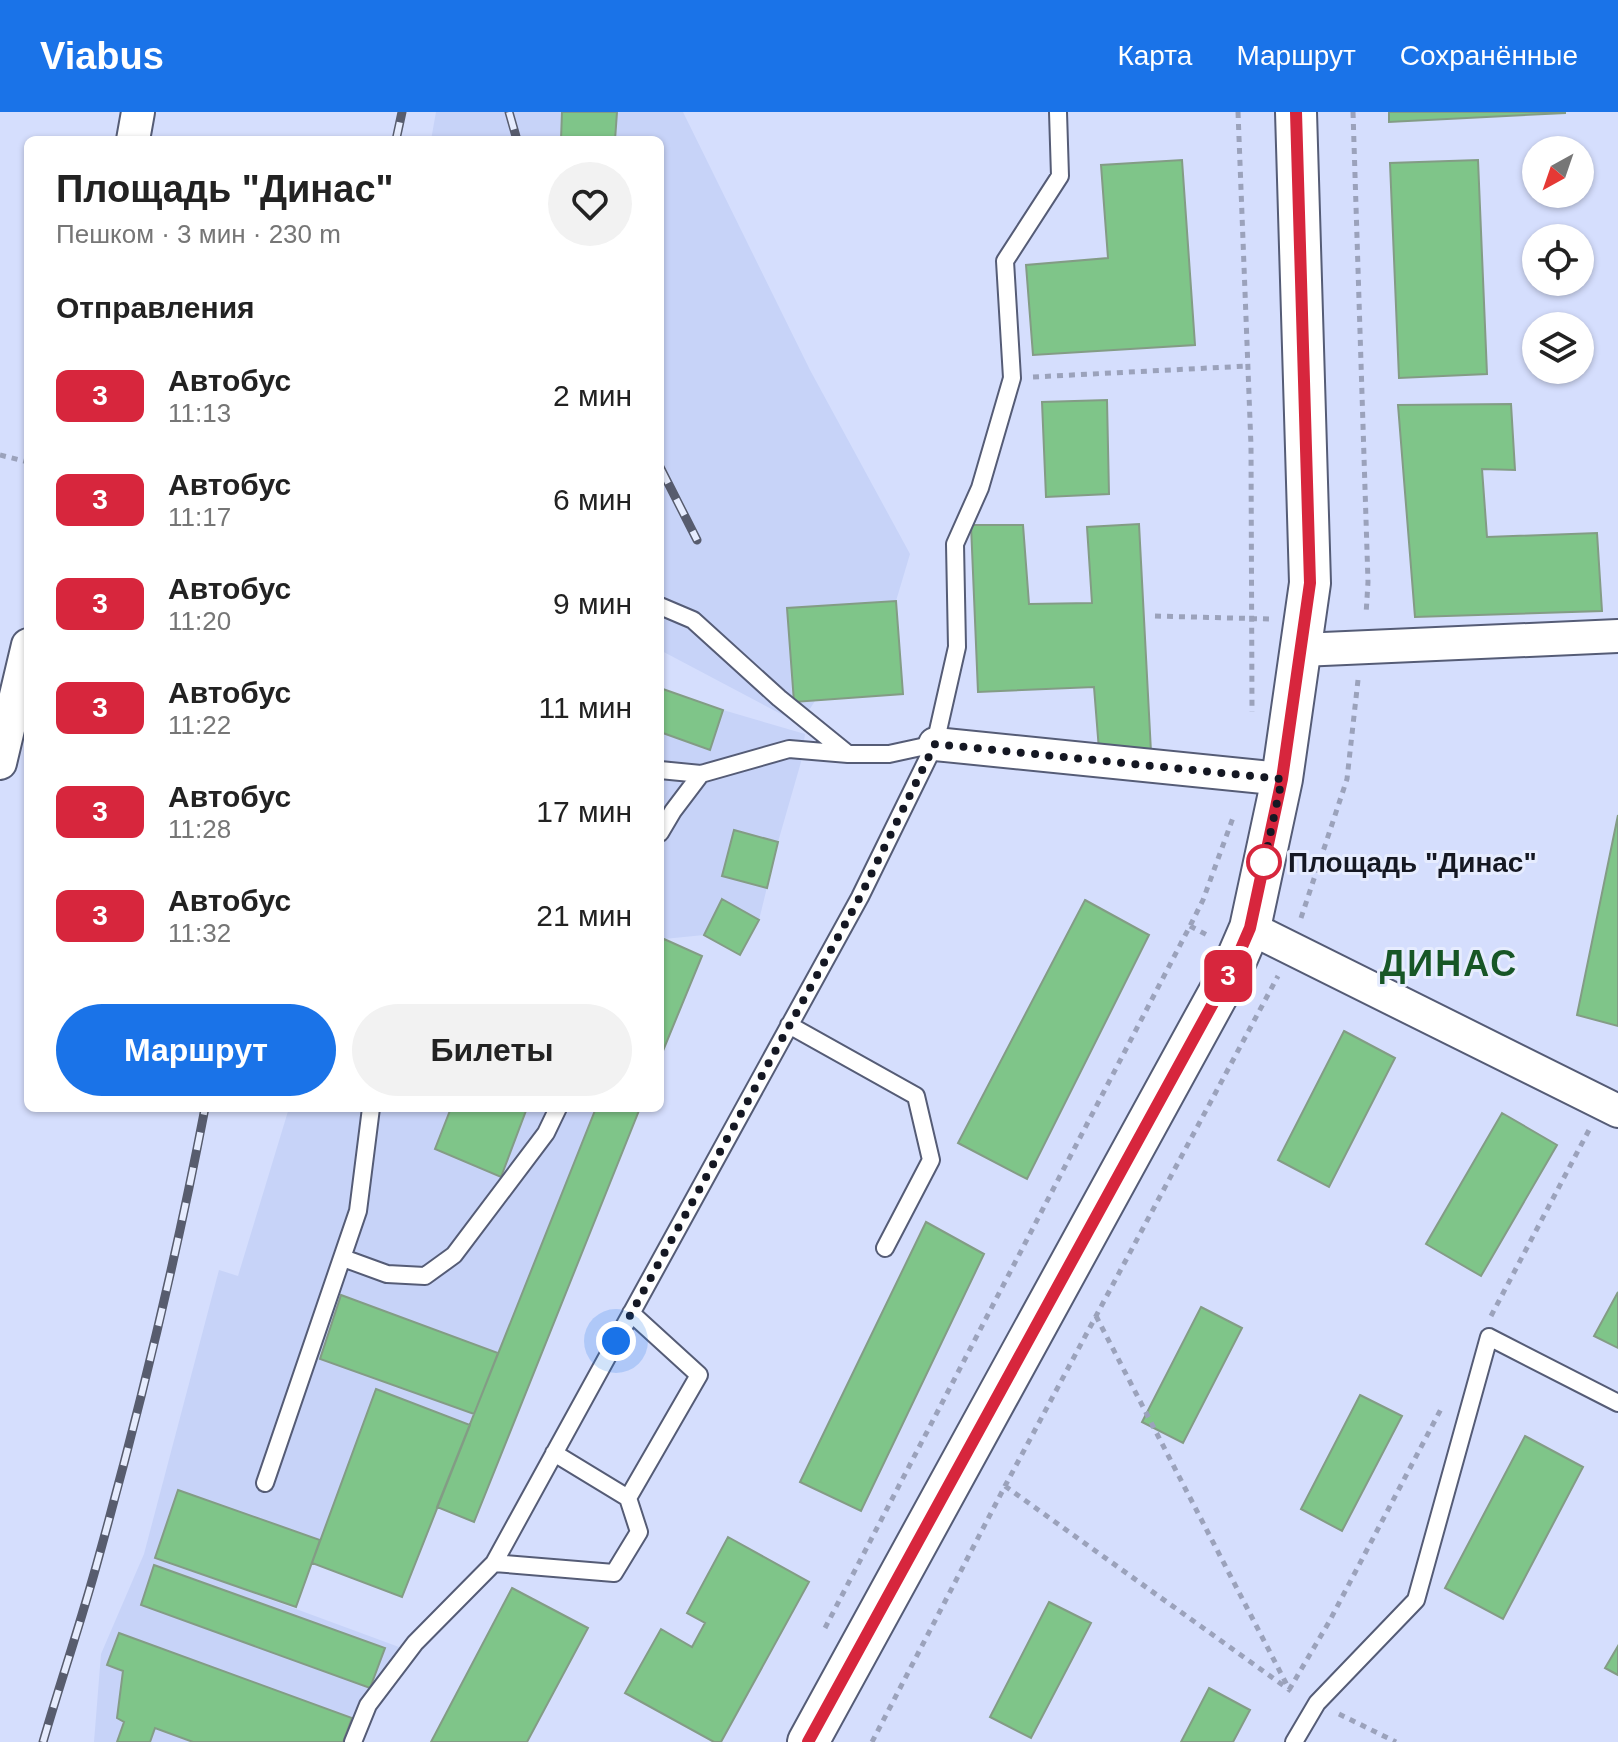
<!DOCTYPE html>
<html lang="ru">
<meta charset="utf-8">
<style>
:root{--surface:#fff;--page:#f2f2f2;--text:#222;--muted:#767676;--accent:#1a73e8}
body{margin:0;font-family:Arial,sans-serif;background:var(--page);color:var(--text);height:100vh;display:flex;flex-direction:column;font-size:30px;white-space:nowrap}
*{box-sizing:border-box;margin:0}
p{font-size:26px;color:var(--muted)}
.icon{flex:none;width:44px;height:44px;fill:none;stroke:currentColor;stroke-width:2;stroke-linecap:round;stroke-linejoin:round}
.map{position:relative;flex:1;overflow:hidden}
.details{position:absolute;left:24px;top:24px;width:640px;height:976px;display:flex;flex-direction:column;background:var(--surface);border-radius:12px;box-shadow:0 2px 6px #0004}
.details>*{flex:none}
.badge{padding:0 16px;border-radius:12px;font-size:28px;line-height:52px}
.needle{width:52px;rotate:220deg}
.tools{position:absolute;left:1522px;top:24px;display:grid;gap:16px}
.tools a{display:grid;place-items:center;width:72px;height:72px;border-radius:50%;background:var(--surface);box-shadow:0 2px 6px #0004;font-size:40px}
.you{position:absolute;width:40px;height:40px;margin:-20px;border:6px solid #fff;border-radius:50%;background:#1a73e8;box-shadow:0 0 0 12px #1a73e833}
.map>.badge{position:absolute;translate:-50% -50%;box-shadow:0 0 0 4px #fff}
h2{padding:0 32px;font-size:30px;line-height:72px}
.round{display:grid;place-items:center;flex:none;width:84px;height:84px;border-radius:42px;background:var(--page)}
.overview{display:flex;align-items:center;justify-content:space-between;height:136px;padding:0 32px}
h1{font-size:38px;font-weight:700;line-height:60px}
.cta{display:flex;gap:16px;margin-top:auto;padding:16px 32px}
.cta a{flex:1;height:92px;border-radius:48px;background:var(--accent);color:#fff;font-size:32px;font-weight:700;line-height:92px;text-align:center}
.cta a+a{background:var(--page);color:var(--text)}
ul{padding:0;list-style:none}
li{display:flex;align-items:center;gap:24px;height:104px;padding:0 32px}
li div{flex:1}
li b{display:block;font-size:30px}
li em{font-style:normal}
li .badge{min-width:88px;font-weight:700;text-align:center}
header{display:flex;align-items:center;gap:48px;box-sizing:border-box;height:112px;padding:0 40px;background:var(--accent);color:#fff}
header strong{font-size:38px}
nav{display:flex;gap:44px;margin-inline-start:auto;font-size:28px}
.map>svg:first-child{display:block}
.built{fill:#c7d3f8}
.building{fill:#7fc589;stroke:#839c85;stroke-width:2}
.lines{fill:none;stroke-linecap:round;stroke-linejoin:round}
.service-casing{stroke:#555c76;stroke-width:20}
.minor-casing{stroke:#555c76;stroke-width:36}
.tertiary-casing{stroke:#555c76;stroke-width:44}
.path{stroke:#9ba2bb;stroke-width:5;stroke-dasharray:6 6;stroke-linecap:butt}
.service{stroke:#fff;stroke-width:16}
.minor{stroke:#fff;stroke-width:32}
.tertiary{stroke:#fff;stroke-width:40}
.rail-casing{stroke:#575c6e;stroke-width:9}
.rail{stroke:#e6ecfe;stroke-width:6;stroke-dasharray:18;stroke-linecap:butt}
.line-casing{stroke:#fff;stroke-width:18}
.line{stroke:#d7263d;stroke-width:12}
.walk{stroke:#151823;stroke-width:8;stroke-dasharray:0 14.4}
.stop-dot{fill:#fff;stroke:#d7263d;stroke-width:4}
.labels{text-anchor:middle;stroke-width:6;stroke-linejoin:round;paint-order:stroke}
.stop-label{font-size:28px;font-weight:bold;fill:#151823;stroke:#e6ecfe;text-anchor:start}
.district-label{font-size:36px;font-weight:bold;letter-spacing:2px;fill:#175626;stroke:#e6ecfe}
</style>
<header>
<strong>Viabus</strong>
<nav><a>Карта</a><a>Маршрут</a><a>Сохранённые</a></nav>
</header>
<div class="map">
<svg width="1618" height="1630" viewBox="0 0 1618 1630">
<rect width="100%" height="100%" fill="#d5defd"/>
<!-- built -->
<path class="built" d="M436 0H683L810 258 910 442 896 489 788 496 794 590 815 589 800 612 660 538V28H431Z
M660 576 723 598 805 622 801 650 778 730 759 808 722 788 704 823 664 827 660 837Z
M289 996H596L402 1485 312 1451 296 1495 234 1474 399 1535 363 1630H94L101 1542 144 1442 219 1158 238 1164Z"/>
<!-- building -->
<path class="building" d="M562 0H617L615 28H561Z
M1389 0H1565V1L1389 10Z
M1182 48 1195 233 1033 243 1026 153 1108 146 1101 53Z
M1478 48 1487 262 1399 266 1390 51Z
M1107 288 1109 382 1046 385 1042 290Z
M1511 292 1515 358 1482 357 1487 425 1597 421 1602 499 1415 505 1398 293Z
M1139 412 1151 640 1099 638 1094 575 978 580 971 413H1023L1029 492 1092 491 1087 415Z
M896 489 903 582 794 590 787 496Z
M660 576 723 598 710 638 660 620Z
M1618 703V914L1577 903Z
M734 718 778 730 767 776 722 764Z
M722 787 759 808 740 843 704 823Z
M1085 788 1149 823 1027 1067 958 1031Z
M664 827 702 844 660 946V837Z
M1344 919 1395 946 1329 1075 1278 1048Z
M451 996H527L501 1065 435 1037Z
M596 996H640L474 1410 437 1395Z
M1502 1001 1557 1033 1481 1164 1426 1132Z
M926 1110 984 1142 861 1399 800 1370Z
M1618 1180V1236L1594 1224Z
M341 1183 498 1241 474 1302 320 1247Z
M1201 1195 1242 1216 1183 1331 1142 1310Z
M376 1277 470 1313 402 1485 312 1451Z
M1360 1283 1402 1304 1342 1419 1301 1397Z
M1525 1324 1583 1355 1503 1507 1445 1476Z
M178 1378 320 1428 296 1495 155 1446Z
M728 1425 809 1470 721 1630H714L625 1581 661 1517 692 1535 705 1511 687 1501Z
M154 1453 385 1536 370 1576 141 1493Z
M512 1476 588 1516 527 1630H431Z
M1049 1490 1091 1511 1031 1626 990 1605Z
M119 1521 352 1606 343 1630H193L155 1616 150 1630H117L124 1610 117 1606 123 1559 107 1553Z
M1618 1534V1563L1605 1556Z
M1209 1576 1250 1598 1233 1630H1181Z"/>
<g class="lines">
<!-- service casing -->
<g class="service-casing">
<path id="service" d="M660 494 693 508 779 586 848 642H889L935 632
M660 658 701 662 789 637 848 642
M660 721 673 699 701 662
M789 913 916 984 931 1048 885 1136
M343 1146 387 1162 425 1164 454 1143 546 1021 558 996
M554 1341 628 1386
M265 1371 358 1099 371 996
M494 1451 614 1461 639 1420 628 1386 699 1263 631 1201
M353 1630 368 1593 415 1531 494 1451 860 785 935 632 957 535 955 432 980 376 1012 266 1005 149 1060 64 1058 0
M1294 1630 1317 1591 1416 1488 1489 1225 1618 1291"/>
</g>
<!-- minor casing -->
<g class="minor-casing">
<path id="minor" d="M133 28 138 0
M1301 538 1618 524
M935 632 1282 667
M0 651 28 533
M1250 816 1618 999"/>
</g>
<!-- tertiary casing -->
<g class="tertiary-casing">
<path id="tertiary" d="M808 1630 1234 853 1250 816 1282 667 1310 471 1296 0"/>
</g>
<!-- path -->
<path class="path" d="M1238 0 1251 334 1252 600
M1353 0 1368 470 1366 503
M1033 265 1248 254
M0 343 28 350
M1155 504 1270 507
M1301 806 1347 667 1358 568
M1190 814 1209 824
M1096 1204 1289 1577
M1491 1204 1589 1018
M1005 1374 1291 1579
M825 1516 1190 814 1203 788 1234 703
M1289 1578 1329 1510 1441 1297
M1339 1602 1396 1630
M872 1630 1005 1374 1278 864"/>
<!-- service -->
<use href="#service" class="service"/>
<!-- minor -->
<use href="#minor" class="minor"/>
<!-- tertiary -->
<use href="#tertiary" class="tertiary"/>
<!-- rail casing -->
<g class="rail-casing">
<path id="rail" d="M509 0 517 28
M396 28 402 0
M660 355 697 428
M43 1630C61 1568 82 1507 99 1444 140 1296 176 1147 205 996"/>
</g>
<!-- rail -->
<use href="#rail" class="rail"/>
</g>
<g class="lines">
<!-- line casing -->
<g class="line-casing">
<path id="line" d="M808 1630 1234 853 1250 816 1282 667 1310 471 1296 0"/>
</g>
<!-- line -->
<use href="#line" class="line"/>
<!-- walk -->
<path class="walk" d="M616 1229 860 785 935 632 1282 667 1263 756 1264 750"/>
</g>
<!-- markers -->
<circle class="stop-dot" cx="1264" cy="750" r="16"/>
<g class="labels">
<!-- stop labels -->
<g class="stop-label">
<text x="1288" y="760">Площадь "Динас"</text>
</g>
<!-- district labels -->
<g class="district-label">
<text x="1449" y="864">ДИНАС</text>
</g>
</g>
</svg>
<div class="tools">
<a><svg class="needle" viewBox="-14 -14 28 28"><path d="M0-13l5 13h-10z" fill="#e53935"/><path d="M0 13l5-13h-10z" fill="#767676"/></svg></a>
<a><svg class="icon" aria-label="locate" viewBox="0 0 24 24"><circle cx="12" cy="12" r="6"/><path d="M12 2v4M12 18v4M2 12h4M18 12h4"/></svg></a>
<a><svg class="icon" aria-label="layers" viewBox="0 0 24 24"><path d="M12 4l9 5-9 5-9-5zM3 14l9 5 9-5"/></svg></a>
</div>
<div class="you" style="left:616px;top:1229px"></div>
<b class="badge" style="left:1228px;top:864px;background:#d7263d;color:#fff">3</b>
<section class="details">
<div class="overview"><div><h1>Площадь &quot;Динас&quot;</h1><p>Пешком · 3 мин · 230 m</p></div><a class="round"><svg class="icon" aria-label="heart" viewBox="0 0 24 24"><path d="M12 20l-8-8c-3-5 5-10 8-4 3-6 11-1 8 4z"/></svg></a></div>
<h2>Отправления</h2>
<ul>
<li><span class="badge" style="background:#d7263d;color:#fff">3</span><div><b>Автобус</b><p>11:13</p></div><em>2 мин</em></li>
<li><span class="badge" style="background:#d7263d;color:#fff">3</span><div><b>Автобус</b><p>11:17</p></div><em>6 мин</em></li>
<li><span class="badge" style="background:#d7263d;color:#fff">3</span><div><b>Автобус</b><p>11:20</p></div><em>9 мин</em></li>
<li><span class="badge" style="background:#d7263d;color:#fff">3</span><div><b>Автобус</b><p>11:22</p></div><em>11 мин</em></li>
<li><span class="badge" style="background:#d7263d;color:#fff">3</span><div><b>Автобус</b><p>11:28</p></div><em>17 мин</em></li>
<li><span class="badge" style="background:#d7263d;color:#fff">3</span><div><b>Автобус</b><p>11:32</p></div><em>21 мин</em></li>
</ul>
<div class="cta"><a>Маршрут</a><a>Билеты</a></div>
</section>
</div>
